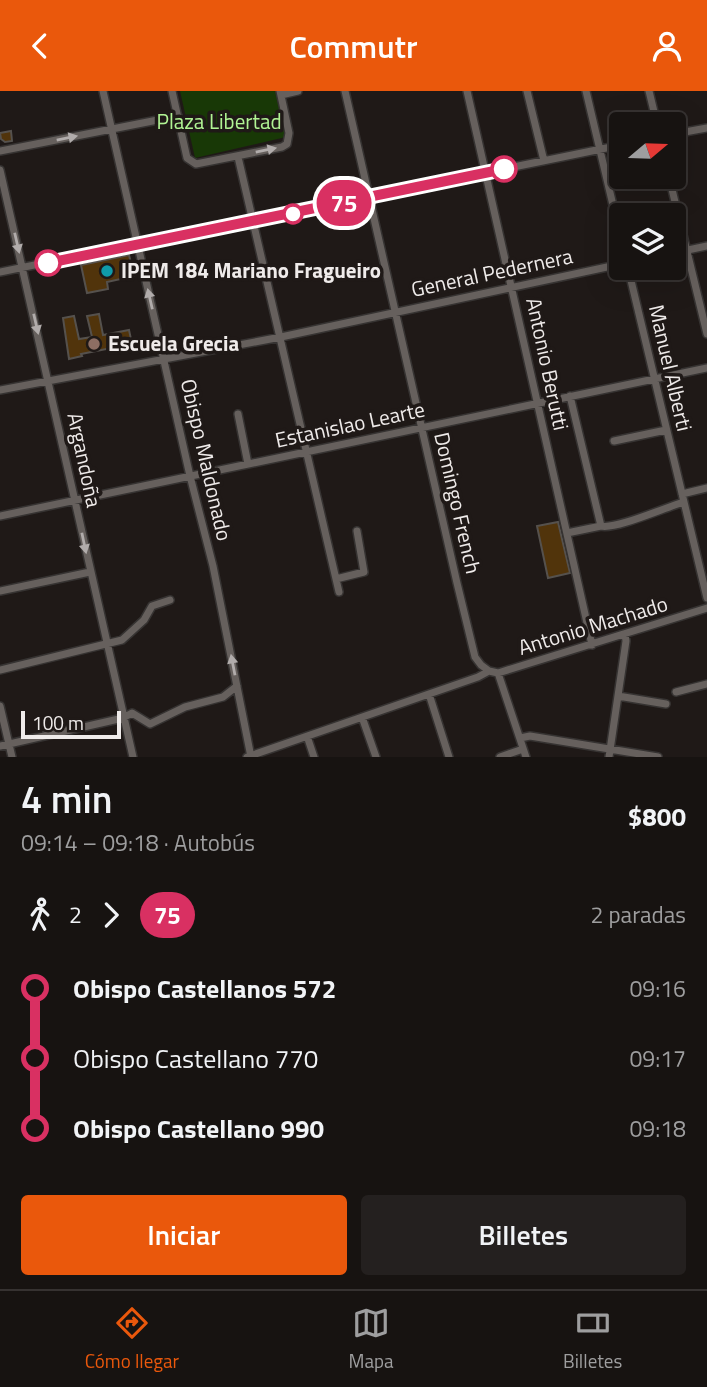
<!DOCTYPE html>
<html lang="es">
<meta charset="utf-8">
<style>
:root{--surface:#171311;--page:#24201f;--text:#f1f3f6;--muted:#9e9e9f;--line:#363231;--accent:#ea580c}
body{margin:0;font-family:"Titillium Web",sans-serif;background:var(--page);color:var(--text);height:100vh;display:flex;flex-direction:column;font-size:26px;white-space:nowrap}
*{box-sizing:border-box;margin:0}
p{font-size:23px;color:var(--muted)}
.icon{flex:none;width:38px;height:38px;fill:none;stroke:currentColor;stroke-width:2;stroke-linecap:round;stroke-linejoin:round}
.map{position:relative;height:666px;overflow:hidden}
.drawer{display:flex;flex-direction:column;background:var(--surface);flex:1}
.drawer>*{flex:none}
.badge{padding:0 14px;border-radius:23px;font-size:24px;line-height:46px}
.needle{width:46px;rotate:71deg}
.tools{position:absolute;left:609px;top:21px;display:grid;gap:14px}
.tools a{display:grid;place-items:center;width:77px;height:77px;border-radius:7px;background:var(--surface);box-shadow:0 7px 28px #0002,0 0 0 2px var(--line);font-size:35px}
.scale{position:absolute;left:21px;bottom:18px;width:100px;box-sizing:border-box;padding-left:7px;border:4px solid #efebea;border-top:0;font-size:19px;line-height:24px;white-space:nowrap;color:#efebea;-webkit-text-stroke:5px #1f1917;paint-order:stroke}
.map>.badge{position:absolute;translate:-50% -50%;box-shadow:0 0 0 4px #fff}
.legs{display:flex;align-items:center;gap:10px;height:77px;padding:0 21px;font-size:23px}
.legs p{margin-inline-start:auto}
.headline{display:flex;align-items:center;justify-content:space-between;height:119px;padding:0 21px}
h1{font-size:38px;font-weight:600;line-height:52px}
.action{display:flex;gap:14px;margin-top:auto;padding:14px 21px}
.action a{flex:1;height:80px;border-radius:7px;background:var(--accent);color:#fff;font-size:28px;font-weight:600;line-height:80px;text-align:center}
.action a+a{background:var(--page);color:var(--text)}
ul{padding:0 21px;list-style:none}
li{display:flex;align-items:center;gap:24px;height:70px;font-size:26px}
li i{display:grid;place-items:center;width:10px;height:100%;margin:0 9px;background:currentColor}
li i::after{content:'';width:18px;height:18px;margin:-9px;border:5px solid;border-radius:50%;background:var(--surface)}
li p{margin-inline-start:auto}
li:first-child i{background:linear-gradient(#0000 50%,currentColor 0)}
li:last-child i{background:linear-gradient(currentColor 50%,#0000 0)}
header{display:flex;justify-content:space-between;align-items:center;height:91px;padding:0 21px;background:var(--accent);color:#fff;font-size:32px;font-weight:600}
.dock{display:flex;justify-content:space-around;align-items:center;height:98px;border-top:2px solid var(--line);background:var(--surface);font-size:19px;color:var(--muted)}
.dock a{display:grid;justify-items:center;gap:4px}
.dock .current{color:var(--accent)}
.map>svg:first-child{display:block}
.green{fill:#183806}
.building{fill:#51340b;stroke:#55514d;stroke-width:2}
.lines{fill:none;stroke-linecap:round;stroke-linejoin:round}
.minor-casing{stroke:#363332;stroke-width:10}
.minor{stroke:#66605d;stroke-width:7}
.oneway{fill:#b1acab}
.line-1-casing{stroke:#fff;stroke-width:16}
.line-1{stroke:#d93062;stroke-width:10}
.stop-1-dot{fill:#fff;stroke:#d93062;stroke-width:3.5}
.culture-dot{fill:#0f9aa8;stroke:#1f1917;stroke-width:2.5}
.education-dot{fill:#8d6e63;stroke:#1f1917;stroke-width:2.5}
.labels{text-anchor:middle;stroke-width:7;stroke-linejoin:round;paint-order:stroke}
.park-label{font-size:21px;fill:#b1f494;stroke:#1f1917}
.poi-label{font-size:21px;font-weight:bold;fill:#efebea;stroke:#1f1917;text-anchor:start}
.street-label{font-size:21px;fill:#efebea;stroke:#1f1917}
</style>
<header><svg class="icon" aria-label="back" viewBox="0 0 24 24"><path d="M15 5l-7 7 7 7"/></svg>Commutr<svg class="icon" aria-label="person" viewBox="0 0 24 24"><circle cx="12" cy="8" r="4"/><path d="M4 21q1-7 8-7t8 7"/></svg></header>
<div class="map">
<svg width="707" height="666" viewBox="0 0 707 666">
<rect width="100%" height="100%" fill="#1f1917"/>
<!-- green -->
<path class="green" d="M180 0H275L286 46 195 67Z"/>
<!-- building -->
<path class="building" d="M11 40 12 50 5 51 1 48 0 42Z
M129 164 134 185 107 191 108 198 87 202 81 174Z
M99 223 103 244 129 239 132 253 81 263 82 265 69 268 63 227 74 225 79 248 92 246 87 225Z
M212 387 215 399 205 401 203 393 207 388Z
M558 431 570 482 548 487 537 435Z"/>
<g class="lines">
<!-- minor casing -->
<g class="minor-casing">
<path id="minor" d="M103 0 190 385 213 475 251 666
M172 0 187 67 196 73 282 56 287 53 289 42 280 0
M345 0 457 492 475 566 481 574 489 580 498 582 707 517
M467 0 592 554
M527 0 544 70
M586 0 621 148
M649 0 657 33
M281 4 298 0
M674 43 707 37
M0 60 178 25
M238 66 339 501
M0 79 133 666
M669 86 707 243
M674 162 707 155
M628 177 707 507
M0 181 621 54
M0 299 281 246 621 173
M570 305 601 435C615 439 666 416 684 411
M238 323 248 373
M614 350 666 339
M682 403 707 397
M0 425 707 277
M567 442 601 435
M336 488 364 481 357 440
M0 500 90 481
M0 579 122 549 144 529 152 515 170 509
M498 582 526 666
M676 601 707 593
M429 603 449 666
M618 605 666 613
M0 615 12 666
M362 626 376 666
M307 645 314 666
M520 647 530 645 658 666
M0 655 123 627 132 622 150 633 185 616 223 606 237 595
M247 666 478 586 489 580
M500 666 523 658
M609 666 626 550 625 543"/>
</g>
<!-- minor -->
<use href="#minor" class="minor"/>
</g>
<!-- one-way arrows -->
<defs><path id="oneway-solid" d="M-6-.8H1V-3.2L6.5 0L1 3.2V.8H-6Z" transform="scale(1.75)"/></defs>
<g class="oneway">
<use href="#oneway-solid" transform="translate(67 47) rotate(-11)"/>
<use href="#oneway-solid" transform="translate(266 59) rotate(-12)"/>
<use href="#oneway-solid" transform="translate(17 152) rotate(77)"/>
<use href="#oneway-solid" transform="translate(150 208) rotate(-103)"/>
<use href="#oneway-solid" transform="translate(36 233) rotate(77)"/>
<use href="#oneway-solid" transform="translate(84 452) rotate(78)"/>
<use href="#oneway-solid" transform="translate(233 574) rotate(-101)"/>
</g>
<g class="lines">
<!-- line-1 casing -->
<g class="line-1-casing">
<path id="line-1" d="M48 172 504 78"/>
</g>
<!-- line-1 -->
<use href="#line-1" class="line-1"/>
</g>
<!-- markers -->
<g class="stop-1-dot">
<circle cx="504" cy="78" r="12"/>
<circle cx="293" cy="123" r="9"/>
<circle cx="48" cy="172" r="12"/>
</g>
<circle class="culture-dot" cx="107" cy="180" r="7"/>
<circle class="education-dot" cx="94" cy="253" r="7"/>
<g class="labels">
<!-- park labels -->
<g class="park-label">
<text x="219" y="38">Plaza Libertad</text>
</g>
<!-- poi labels -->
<g class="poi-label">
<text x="121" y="187">IPEM 184 Mariano Fragueiro</text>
<text x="108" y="260">Escuela Grecia</text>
</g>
<!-- street labels -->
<g class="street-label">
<text transform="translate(492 182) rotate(-12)" y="7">General Pedernera</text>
<text transform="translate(547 273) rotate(78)" y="7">Antonio Berutti</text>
<text transform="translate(670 277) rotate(77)" y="7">Manuel Alberti</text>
<text transform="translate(350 334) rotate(-12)" y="7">Estanislao Learte</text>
<text transform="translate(84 369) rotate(78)" y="7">Argandoña</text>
<text transform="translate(206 369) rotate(77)" y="7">Obispo Maldonado</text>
<text transform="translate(457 412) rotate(77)" y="7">Domingo French</text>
<text transform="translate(593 535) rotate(-17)" y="7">Antonio Machado</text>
</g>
</g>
</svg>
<div class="tools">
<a><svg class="needle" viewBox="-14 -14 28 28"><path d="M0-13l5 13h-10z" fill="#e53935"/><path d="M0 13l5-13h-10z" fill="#9e9e9f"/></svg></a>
<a><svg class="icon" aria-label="layers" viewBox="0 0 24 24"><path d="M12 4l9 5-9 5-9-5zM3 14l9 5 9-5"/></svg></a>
</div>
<div class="scale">100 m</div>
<b class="badge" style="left:344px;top:112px;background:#d93062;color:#fff">75</b>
</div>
<section class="drawer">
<div class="headline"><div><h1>4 min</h1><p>09:14 – 09:18 · Autobús</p></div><b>$800</b></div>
<div class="legs"><svg class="icon" aria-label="walk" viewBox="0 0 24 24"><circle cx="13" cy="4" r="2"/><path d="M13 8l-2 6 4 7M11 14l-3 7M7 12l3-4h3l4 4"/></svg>2<svg class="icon" aria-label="forward" viewBox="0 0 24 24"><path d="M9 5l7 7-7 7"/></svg><b class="badge" style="background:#d93062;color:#fff">75</b><p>2 paradas</p></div>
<ul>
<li><i style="color:#d93062"></i><b>Obispo Castellanos 572</b><p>09:16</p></li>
<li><i style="color:#d93062"></i><span>Obispo Castellano 770</span><p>09:17</p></li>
<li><i style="color:#d93062"></i><b>Obispo Castellano 990</b><p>09:18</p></li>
</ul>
<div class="action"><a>Iniciar</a><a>Billetes</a></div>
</section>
<nav class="dock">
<a class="current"><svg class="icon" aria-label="directions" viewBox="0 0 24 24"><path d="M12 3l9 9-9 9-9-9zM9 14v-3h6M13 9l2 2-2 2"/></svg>Cómo llegar</a>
<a><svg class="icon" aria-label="map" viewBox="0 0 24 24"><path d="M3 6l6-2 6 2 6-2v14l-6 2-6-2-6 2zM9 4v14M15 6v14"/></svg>Mapa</a>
<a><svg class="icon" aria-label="tickets" viewBox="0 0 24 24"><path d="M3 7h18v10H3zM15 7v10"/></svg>Billetes</a>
</nav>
